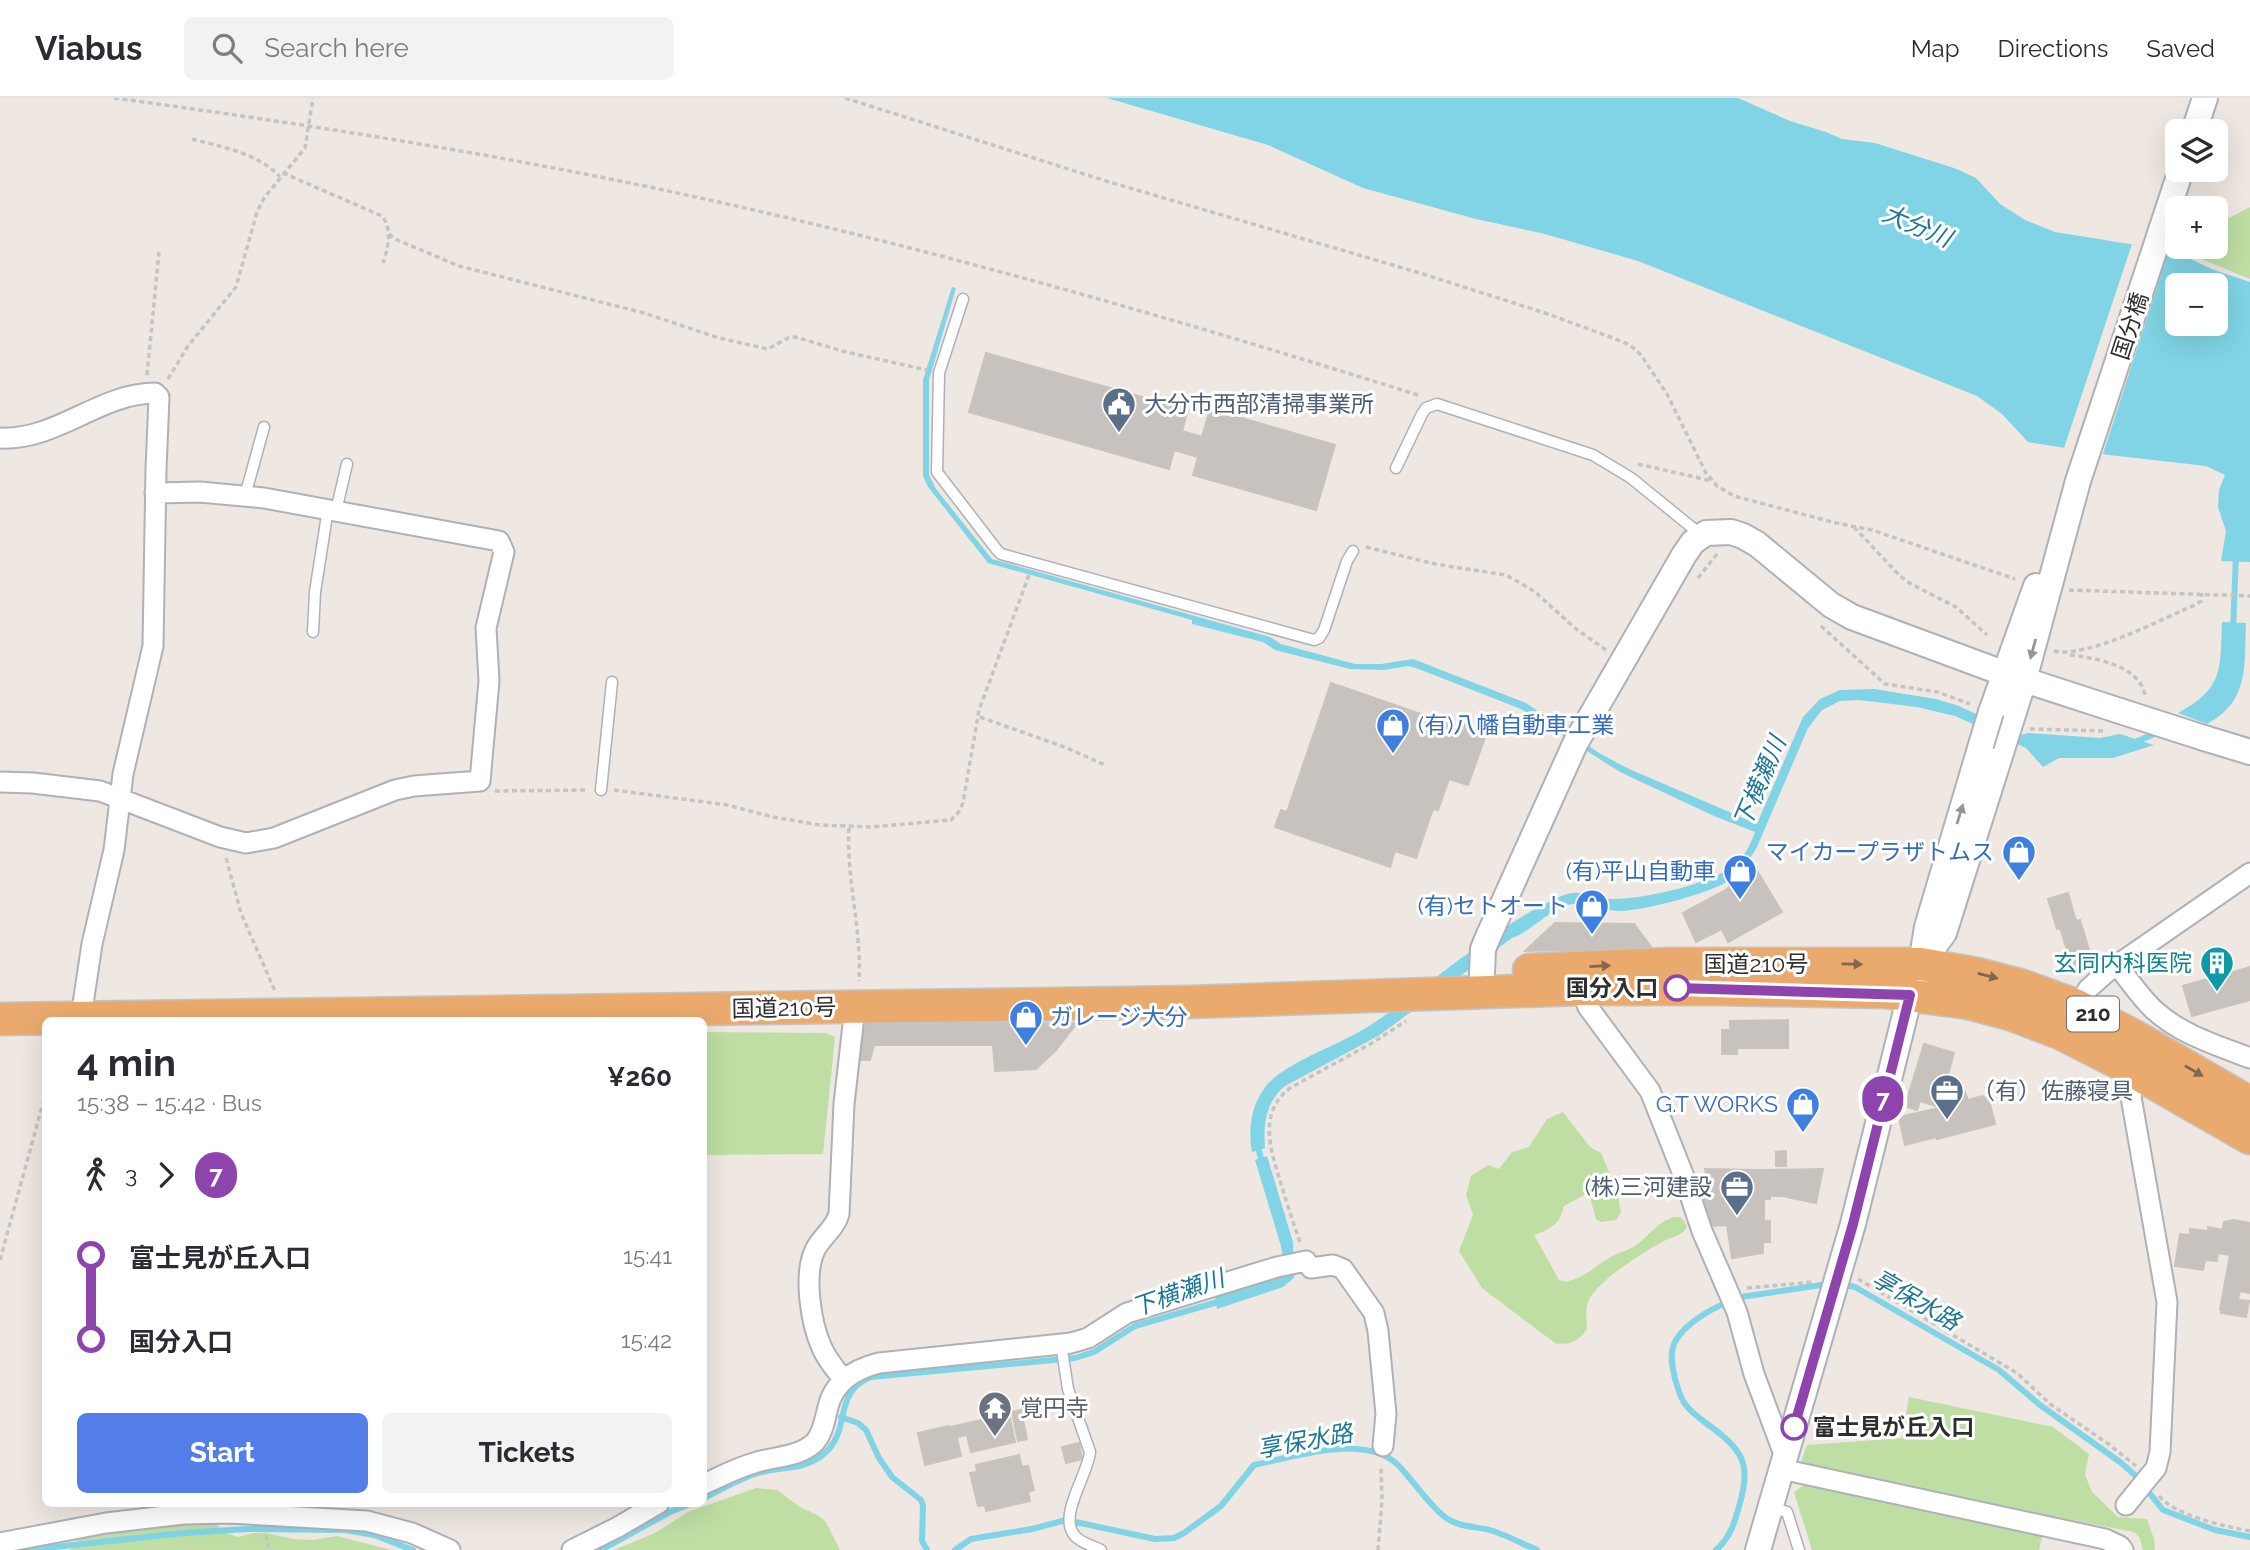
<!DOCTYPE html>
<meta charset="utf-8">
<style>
:root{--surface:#fff;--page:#f2f2f3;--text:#2b2b33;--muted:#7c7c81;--line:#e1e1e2;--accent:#537eea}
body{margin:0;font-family:Raleway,"Noto Sans JP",sans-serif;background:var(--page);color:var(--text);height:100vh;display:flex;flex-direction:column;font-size:26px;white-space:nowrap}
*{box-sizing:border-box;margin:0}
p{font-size:23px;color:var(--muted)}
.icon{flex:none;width:38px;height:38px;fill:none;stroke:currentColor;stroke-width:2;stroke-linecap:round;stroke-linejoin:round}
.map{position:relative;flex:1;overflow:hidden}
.details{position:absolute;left:42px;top:919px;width:665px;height:490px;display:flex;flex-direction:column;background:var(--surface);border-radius:10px;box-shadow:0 7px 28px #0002}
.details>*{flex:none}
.badge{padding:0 14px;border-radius:23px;font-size:24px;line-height:46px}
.fabs{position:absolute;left:2165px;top:21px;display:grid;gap:14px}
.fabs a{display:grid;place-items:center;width:63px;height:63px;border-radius:10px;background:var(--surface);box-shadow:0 7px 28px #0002;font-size:35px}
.map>.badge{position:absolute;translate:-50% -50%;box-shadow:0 0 0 4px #fff}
.legs{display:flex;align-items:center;gap:10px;height:77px;padding:0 35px;font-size:23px}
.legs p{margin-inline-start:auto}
.overview{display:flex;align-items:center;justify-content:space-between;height:119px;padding:0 35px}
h1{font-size:38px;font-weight:700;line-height:52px}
.cta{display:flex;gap:14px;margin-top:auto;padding:14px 35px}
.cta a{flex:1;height:80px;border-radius:10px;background:var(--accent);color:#fff;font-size:28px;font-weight:700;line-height:80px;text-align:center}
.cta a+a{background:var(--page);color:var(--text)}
ul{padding:0 35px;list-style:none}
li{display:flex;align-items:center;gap:24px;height:84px;font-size:26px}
li i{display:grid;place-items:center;width:10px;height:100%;margin:0 9px;background:currentColor}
li i::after{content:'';width:18px;height:18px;margin:-9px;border:5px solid;border-radius:50%;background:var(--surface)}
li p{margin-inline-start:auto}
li:first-child i{background:linear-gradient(#0000 50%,currentColor 0)}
li:last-child i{background:linear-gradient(currentColor 50%,#0000 0)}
header{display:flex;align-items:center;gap:42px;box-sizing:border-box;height:98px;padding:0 35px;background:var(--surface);border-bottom:2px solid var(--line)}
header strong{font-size:33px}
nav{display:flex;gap:38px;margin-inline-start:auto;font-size:24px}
.search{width:490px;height:63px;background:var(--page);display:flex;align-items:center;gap:18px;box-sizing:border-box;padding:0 24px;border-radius:10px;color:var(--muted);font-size:26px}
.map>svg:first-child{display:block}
.green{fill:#bedea4}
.water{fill:#80d4e5;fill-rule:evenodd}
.pier{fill:#eee7e2}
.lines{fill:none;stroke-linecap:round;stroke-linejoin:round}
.stream{stroke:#80d4e5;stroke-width:6}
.building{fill:#c7c2bd;stroke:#c9c3bb;stroke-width:2}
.service-casing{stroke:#aeb1b8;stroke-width:13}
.minor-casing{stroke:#aeb1b8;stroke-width:23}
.tertiary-casing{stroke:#aeb1b8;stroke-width:28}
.trunk-casing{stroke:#c4c4c4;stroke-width:35}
.path{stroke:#c4c4c4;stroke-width:3.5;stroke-dasharray:5 3.5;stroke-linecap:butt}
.service{stroke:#fff;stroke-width:10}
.minor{stroke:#fff;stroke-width:19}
.tertiary{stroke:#fff;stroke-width:24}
.trunk{stroke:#eaaa6e;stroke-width:32}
.tertiary-bridge-casing{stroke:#aeb1b8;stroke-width:28;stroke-linecap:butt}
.tertiary-bridge{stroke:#fff;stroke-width:24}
.oneway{fill:#969696}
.oneway2{fill:#83664b}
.line-1-casing{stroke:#fff;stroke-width:16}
.line-1{stroke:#8e44ad;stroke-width:10}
.stop-1-dot{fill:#fff;stroke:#8e44ad;stroke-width:3.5}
.labels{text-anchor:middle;stroke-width:6;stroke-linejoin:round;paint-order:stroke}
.shield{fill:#fff;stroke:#6d6d6d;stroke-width:2}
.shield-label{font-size:21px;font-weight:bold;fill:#2e2e2e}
.street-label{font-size:23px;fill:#2e2e2e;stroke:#fff}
.service-label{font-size:23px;fill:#4e5e75;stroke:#fff;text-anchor:start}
.shop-label{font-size:23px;fill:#366cbe;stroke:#fff;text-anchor:end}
.culture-label{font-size:23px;fill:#0d838f;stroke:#fff;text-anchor:end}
.stop-label{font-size:23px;font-weight:bold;fill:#2e2e2e;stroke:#fff;text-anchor:end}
.worship-label{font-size:23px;fill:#5b616d;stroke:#fff;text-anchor:start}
.water-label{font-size:24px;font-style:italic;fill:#1b7795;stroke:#fff}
</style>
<header>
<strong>Viabus</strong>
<div class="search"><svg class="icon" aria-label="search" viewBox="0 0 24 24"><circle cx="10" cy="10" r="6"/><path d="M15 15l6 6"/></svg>Search here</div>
<nav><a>Map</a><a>Directions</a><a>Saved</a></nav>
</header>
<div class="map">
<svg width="2250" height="1452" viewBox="0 0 2250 1452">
<rect width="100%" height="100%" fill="#eee7e2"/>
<!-- green -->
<path class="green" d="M2250 109V181L2182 153 2183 149H2216V121L2229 120Z
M704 934 826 935 835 939 823 1056 704 1057Z
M1563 1014 1590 1049 1601 1055 1617 1093 1621 1114 1616 1122 1601 1124 1596 1121 1590 1099 1584 1097 1564 1108C1560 1126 1551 1131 1534 1137L1559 1182 1566 1184C1588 1178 1592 1170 1609 1160 1617 1155 1627 1153 1635 1148 1647 1140 1660 1121 1676 1119 1683 1118 1685 1124 1687 1129 1682 1138 1673 1138 1664 1143 1645 1153 1595 1184 1588 1204 1585 1212 1587 1223 1587 1231 1579 1243 1569 1248 1555 1245L1482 1190 1459 1153 1473 1117 1466 1097 1471 1078 1488 1067 1499 1071 1512 1054 1529 1049 1547 1021Z
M1909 1299 2053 1329 2089 1356 2085 1377 2092 1394 2118 1419 2147 1421 2154 1441 2155 1452H2143L2140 1440 2134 1434 1799 1370 1807 1347 1902 1340Z
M1804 1387 2043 1435 2039 1452H1812L1794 1394Z
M756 1390 777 1392 800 1409 819 1418 826 1424 840 1452H614L655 1435 688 1414Z
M207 1421 215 1424 223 1434 238 1439 254 1435H266L293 1441 313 1442 337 1438 391 1452H70L80 1438C123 1432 165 1431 207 1421Z"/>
<!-- water -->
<path class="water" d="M1107 0H1738L1790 23 1826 34 1842 41 1875 45 1954 70 1976 80 2000 106 2025 122 2055 134 2173 153 2214 172 2250 184V464L2221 463 2226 433 2218 409 2219 392 2225 377 2206 368 2109 357 2028 344 2002 316 1977 298 1638 163 1545 136 1476 121 1363 90 1268 47ZM2177 187H2216V226H2177Z
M952 189 956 190 929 282V377L936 391 992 461 1270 539 1281 546 1355 566H1381L1413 561 1526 605 1599 655 1627 670 1757 726 1803 619 1820 601 1840 592 1874 591 1936 601 1959 608 2021 637 2028 635 2100 640 2120 636 2154 647 2113 660H2059L2043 669 2026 650 1955 618 1917 609 1859 602 1840 603 1822 612 1808 630 1757 749C1749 763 1739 776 1725 785 1703 797 1645 812 1621 813 1603 813 1585 802 1568 807 1547 813 1532 833 1512 840L1378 938 1285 988C1266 1003 1263 1027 1265 1050L1252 1054C1248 1031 1251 1007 1266 988 1283 967 1332 949 1357 935 1374 926 1390 914 1405 902 1454 867 1509 820 1564 797 1580 790 1594 801 1610 801 1641 802 1713 786 1736 766 1745 758 1751 745 1755 734L1714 718 1620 674 1521 611 1416 570 1408 568 1384 572 1350 571 1275 552 1263 544 1192 526V522L988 465 928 389 923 378V282Z
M2222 524 2246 525C2244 567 2250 603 2207 626L2178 615C2224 590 2220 572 2222 524Z
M1267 1058 1293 1144 1294 1180 1283 1189 1217 1211 1215 1198 1277 1178 1283 1160 1281 1148 1255 1062Z"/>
<!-- pier -->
<path class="pier" d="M2133 143 2170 149 2102 359 2063 353Z"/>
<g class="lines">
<!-- stream -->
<path class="stream" d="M2233 531 2236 458
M2133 645 2159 634
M1257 1045 1263 1068
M1842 1186 1855 1189 1999 1272 2040 1307 2120 1364 2136 1378 2163 1412 2215 1432 2250 1439
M841 1319 858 1325 866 1332 879 1360 892 1379 921 1402 923 1407 922 1443 927 1452
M704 1400C721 1392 739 1381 758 1375 783 1368 809 1373 829 1351 850 1327 834 1294 871 1279L1075 1260 1094 1254 1135 1228 1221 1203
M27 1452 184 1435 247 1431 345 1432 374 1437 413 1452
M601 1452 670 1414 692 1405
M955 1452 971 1441 1032 1431 1066 1422 1155 1441 1174 1440 1184 1435 1221 1408 1254 1367C1294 1359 1367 1334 1399 1368 1415 1385 1428 1406 1446 1420 1461 1430 1477 1428 1493 1433 1508 1438 1523 1446 1537 1452
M1716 1452C1731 1439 1735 1423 1740 1405 1750 1369 1745 1354 1714 1331 1704 1323 1693 1317 1685 1306 1680 1299 1678 1290 1675 1281 1673 1271 1670 1260 1673 1249 1680 1226 1719 1206 1741 1199L1828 1186"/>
</g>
<!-- building -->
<path class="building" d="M986 255 1188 312 1182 333 1202 339 1210 311 1335 347 1316 412 1193 377 1198 359 1174 352 1169 371 969 314Z
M1331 585 1461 630 1463 626 1487 634 1468 687 1449 681 1438 712 1433 711 1416 760 1395 753 1390 769 1275 729 1281 712 1287 714Z
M1753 766 1782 814 1728 844 1722 831 1696 844 1683 815 1726 792Z
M2068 795 2076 823 2080 822 2092 862 2072 868 2060 830 2057 831 2048 801Z
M1555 825 1634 826 1652 850 1525 853Z
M2250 869V902L2192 918 2183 888Z
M1788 922V950H1737V956H1722V932H1730V923Z
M859 925H1077L1056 952 1036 971 995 973 993 947H874L870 962H855Z
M1924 946 1954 955 1939 1009 1920 1003 1917 1012 1905 1008Z
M1965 994 1968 1002 1982 998 1989 1002 1995 1026 1937 1041 1936 1039 1905 1047 1899 1019 1944 1009 1943 1001Z
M1786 1053V1068H1776V1054Z
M1705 1071 1755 1072 1823 1071 1816 1105 1782 1098H1770V1101H1764V1123H1770V1144H1763V1155L1732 1160 1727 1127 1711 1128 1709 1115H1704L1700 1112 1702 1093 1711 1092V1083H1707Z
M2234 1122 2250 1125V1195L2240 1193 2238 1202 2249 1203 2246 1219 2221 1215 2222 1212H2220L2230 1157 2218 1155 2217 1163 2205 1162 2203 1172 2175 1168 2180 1136 2190 1137V1131L2208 1133V1129L2223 1132 2224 1124Z
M1021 1312 1027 1341 1018 1343 1012 1314Z
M1009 1316 1015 1344 971 1354 967 1337 953 1340 950 1329Z
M949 1328 952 1341 957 1340 961 1358 925 1367 918 1335Z
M1079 1345 1082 1361 1066 1365 1062 1349Z
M1019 1357 1022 1369 1028 1368 1034 1392 1028 1394 1030 1403 986 1413 985 1407 978 1408 970 1375 977 1374 976 1367Z"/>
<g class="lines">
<!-- service casing -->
<g class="service-casing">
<path id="service" d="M963 201 939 275 937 374 997 452 1001 456 1314 542 1319 540 1324 532 1347 463 1353 453
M1396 370 1422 316 1426 310 1437 306 1593 357 1631 380 1700 436
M245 398 264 329
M336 413 347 366
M313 534 315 494 328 411
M601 692 612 584
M1061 1246 1068 1291 1090 1354C1088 1377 1056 1420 1076 1439 1082 1445 1093 1448 1101 1452
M1771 1409 1787 1414 1799 1452"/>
</g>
<!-- minor casing -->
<g class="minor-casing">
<path id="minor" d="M0 340C56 343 100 295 155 295L159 299 156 371 153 548 123 676 114 752 92 846 81 919
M0 684 33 685 100 693 220 739 246 745 274 740 395 692 414 688 480 683 489 583 486 530 504 454 499 443 264 400 200 394 155 395
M2117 867C2128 881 2139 897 2152 910 2179 936 2216 947 2250 960
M1581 891 1588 909 1650 993 1683 1076 1702 1133 1737 1214 1754 1276 1785 1359
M2078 909 2088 891 2107 874 2250 775
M844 1282C836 1272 827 1262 822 1250 811 1226 803 1177 815 1152 821 1139 835 1131 839 1116L844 1006 855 909
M1781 1371 2105 1441 2120 1448 2123 1452
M704 1386C720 1379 736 1370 754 1365 774 1358 799 1360 815 1344 823 1335 825 1321 828 1309 834 1284 855 1271 879 1265L1071 1245 1088 1240 1127 1215 1277 1169 1306 1163 1311 1170 1333 1167 1343 1171 1374 1215 1378 1233 1386 1316 1383 1348
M2126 1407 2156 1370 2160 1354 2167 1204 2131 999 2135 974
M0 1445 106 1425 184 1416 229 1415 367 1423 412 1435 450 1452
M572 1452 618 1429 659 1405"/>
</g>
<!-- tertiary casing -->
<g class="tertiary-casing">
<path id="tertiary" d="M2194 33 2205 0
M1991 614 2036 488
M2204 640 2250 654
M1921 866 1944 835 2024 582 2078 383 2181 72
M1482 875 1483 851 1488 839 1575 646 1684 457 1693 444 1706 435 1731 434 1743 438 1757 446 1831 507 1852 519 2003 575 2120 613
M1758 1452 1853 1126 1910 897 1921 866 1927 829 1981 647"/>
</g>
<!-- trunk casing -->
<g class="trunk-casing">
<path id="trunk" d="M1529 872 1669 866H1921L1977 876 2023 888 2075 907 2134 938 2250 1005
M0 921 1190 904 1581 891H1717L1884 894 1969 905 2010 916 2060 935 2119 965 2250 1040"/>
</g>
<!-- path -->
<path class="path" d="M114 0C284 23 452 49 620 83 890 138 1158 215 1421 298
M845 0 1106 83 1420 175 1545 215 1613 240 1630 247 1641 257 1667 296 1706 375 1717 388 1734 398 1836 425 1872 432 2015 481
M192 41C222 49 258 55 280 79
M283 75 382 118C393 132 388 149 383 165
M389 136 395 141 459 168 644 215 719 240 768 251 788 240 795 239 846 254 927 272
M147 277 159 154
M168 281 188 248 236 189 257 114 264 100 305 50 313 0
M1638 366 1712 383
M1854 429 1900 478 1911 486 1956 509 1987 537
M1366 449 1435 466 1506 477 1534 493 1576 531 1606 552
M1698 480 1717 456
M2069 492 2250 498
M1821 528 1885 586 1938 594 1970 606
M2054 553C2086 561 2164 520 2197 506L2201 503 2202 495
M2070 557C2095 560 2139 567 2145 597
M980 619 1067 650 1105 667
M2030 631 2106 633
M614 692 727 707 773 719 820 727 872 729 951 722 958 715 963 705 979 612 1029 477
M495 693 588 692
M849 730C846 782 862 831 859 883
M226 760 241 815 275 893
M1300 1144C1293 1125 1287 1105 1281 1086 1271 1053 1257 1015 1290 990L1372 945 1406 923
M0 1162 46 994
M1858 1181 2017 1275 2050 1306 2107 1345 2136 1368
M1747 1190 1813 1184
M2159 1398C2174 1417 2226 1429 2250 1433
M266 1437 269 1452
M1378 1452 1382 1402 1381 1368"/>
<!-- service -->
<use href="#service" class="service"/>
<!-- minor -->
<use href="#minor" class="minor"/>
<!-- tertiary -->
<use href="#tertiary" class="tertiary"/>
<!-- trunk -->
<use href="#trunk" class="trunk"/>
<!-- tertiary-bridge casing -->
<g class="tertiary-bridge-casing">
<path id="tertiary-bridge" d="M2120 613 2204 640
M1981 647 1991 614"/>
</g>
<!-- tertiary-bridge -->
<use href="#tertiary-bridge" class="tertiary-bridge"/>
</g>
<!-- one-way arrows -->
<defs><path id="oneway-solid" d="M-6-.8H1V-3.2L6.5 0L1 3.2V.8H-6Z" transform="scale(1.75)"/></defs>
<g class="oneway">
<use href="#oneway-solid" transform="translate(2033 551) rotate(105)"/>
<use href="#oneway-solid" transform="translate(1960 716) rotate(-73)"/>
</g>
<g class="oneway2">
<use href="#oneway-solid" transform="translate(1852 866) rotate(1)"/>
<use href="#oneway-solid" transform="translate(1600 868) rotate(-3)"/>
<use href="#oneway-solid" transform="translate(1988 878) rotate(14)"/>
<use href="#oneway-solid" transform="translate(2194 973) rotate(30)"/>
</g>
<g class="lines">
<!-- line-1 casing -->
<g class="line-1-casing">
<path id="line-1" d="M1677 890 1910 897 1853 1126 1794 1329"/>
</g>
<!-- line-1 -->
<use href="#line-1" class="line-1"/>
</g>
<!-- icons -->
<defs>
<g id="civic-pin" transform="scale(1.75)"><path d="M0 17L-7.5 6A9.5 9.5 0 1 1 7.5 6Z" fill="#5c6f8a" stroke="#fff"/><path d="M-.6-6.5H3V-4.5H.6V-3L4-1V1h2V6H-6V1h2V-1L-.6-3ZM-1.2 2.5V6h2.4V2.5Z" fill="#fff"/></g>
<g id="shop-pin" transform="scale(1.75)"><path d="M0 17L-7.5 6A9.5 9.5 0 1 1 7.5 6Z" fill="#3f7fe0" stroke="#fff"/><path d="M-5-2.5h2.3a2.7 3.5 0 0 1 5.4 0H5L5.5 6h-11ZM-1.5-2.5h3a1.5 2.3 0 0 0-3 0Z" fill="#fff"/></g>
<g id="building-pin" transform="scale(1.75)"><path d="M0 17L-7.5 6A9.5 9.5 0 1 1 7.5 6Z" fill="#0f9aa8" stroke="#fff"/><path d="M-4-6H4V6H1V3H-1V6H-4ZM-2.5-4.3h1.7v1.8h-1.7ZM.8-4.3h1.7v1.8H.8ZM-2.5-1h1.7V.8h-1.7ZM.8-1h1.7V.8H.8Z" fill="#fff"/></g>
<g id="office-pin" transform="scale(1.75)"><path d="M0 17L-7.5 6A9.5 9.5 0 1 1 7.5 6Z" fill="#5c6f8a" stroke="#fff"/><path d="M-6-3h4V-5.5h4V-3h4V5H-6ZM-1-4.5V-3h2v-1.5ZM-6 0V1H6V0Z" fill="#fff"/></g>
<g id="temple-pin" transform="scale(1.75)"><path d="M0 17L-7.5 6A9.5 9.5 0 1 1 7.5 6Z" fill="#6b7280" stroke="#fff"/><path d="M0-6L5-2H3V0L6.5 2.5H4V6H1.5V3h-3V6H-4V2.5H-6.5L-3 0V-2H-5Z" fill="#fff"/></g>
</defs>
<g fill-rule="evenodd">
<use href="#civic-pin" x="1119" y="306"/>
<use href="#shop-pin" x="1393" y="627"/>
<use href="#shop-pin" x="2019" y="754"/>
<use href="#shop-pin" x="1740" y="773"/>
<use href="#shop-pin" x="1592" y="808"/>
<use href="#building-pin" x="2217" y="865"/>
<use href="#shop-pin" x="1026" y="919"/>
<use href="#office-pin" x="1947" y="993"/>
<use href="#shop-pin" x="1803" y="1006"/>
<use href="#office-pin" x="1737" y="1089"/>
<use href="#temple-pin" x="995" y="1310"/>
</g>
<!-- markers -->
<g class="stop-1-dot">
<circle cx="1677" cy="890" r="12"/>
<circle cx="1794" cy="1329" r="12"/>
</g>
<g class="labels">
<!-- shield labels -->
<rect class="shield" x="2067" y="898.5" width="52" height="35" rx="5"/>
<g class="shield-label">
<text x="2093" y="923">210</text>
</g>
<!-- street labels -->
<g class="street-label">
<text transform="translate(2130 228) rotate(-72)" y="8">国分橋</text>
<text x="1756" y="874">国道210号</text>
<text transform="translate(784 910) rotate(-1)" y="8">国道210号</text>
</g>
<!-- service labels -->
<g class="service-label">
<text x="1144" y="314">大分市西部清掃事業所</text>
<text x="1972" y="1001">（有）佐藤寝具</text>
<text x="1712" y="1097" text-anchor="end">(株)三河建設</text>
</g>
<!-- shop labels -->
<g class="shop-label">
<text x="1418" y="635" text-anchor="start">(有)八幡自動車工業</text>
<text x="1994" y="762">マイカープラザトムス</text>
<text x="1716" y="781">(有)平山自動車</text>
<text x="1568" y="816">(有)セトオート</text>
<text x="1050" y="927" text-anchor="start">ガレージ大分</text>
<text x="1778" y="1014">G.T WORKS</text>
</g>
<!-- culture labels -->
<g class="culture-label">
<text x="2192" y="873">玄同内科医院</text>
</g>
<!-- stop labels -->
<g class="stop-label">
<text x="1658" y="898">国分入口</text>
<text x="1813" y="1337" text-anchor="start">富士見が丘入口</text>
</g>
<!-- worship labels -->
<g class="worship-label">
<text x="1020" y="1318">覚円寺</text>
</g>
<!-- water labels -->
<g class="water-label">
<text transform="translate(1917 128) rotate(23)" y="8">大分川</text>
<text transform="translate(1760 684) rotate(-67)" y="8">下横瀬川</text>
<text transform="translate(1178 1195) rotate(-19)" y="8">下横瀬川</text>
<text transform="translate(1916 1202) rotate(30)" y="8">享保水路</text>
<text transform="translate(1305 1343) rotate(-10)" y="8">享保水路</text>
</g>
</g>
</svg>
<div class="fabs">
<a><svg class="icon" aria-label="layers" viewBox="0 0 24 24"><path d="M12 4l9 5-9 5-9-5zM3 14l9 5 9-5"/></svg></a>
<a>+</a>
<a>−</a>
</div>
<b class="badge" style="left:1883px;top:1001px;background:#8e44ad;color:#fff">7</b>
<section class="details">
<div class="overview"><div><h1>4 min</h1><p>15:38 – 15:42 · Bus</p></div><b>¥260</b></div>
<div class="legs"><svg class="icon" aria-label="walk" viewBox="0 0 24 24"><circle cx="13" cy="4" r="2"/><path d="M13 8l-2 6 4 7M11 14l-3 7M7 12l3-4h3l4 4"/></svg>3<svg class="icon" aria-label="forward" viewBox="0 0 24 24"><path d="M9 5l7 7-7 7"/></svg><b class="badge" style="background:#8e44ad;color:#fff">7</b></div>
<ul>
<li><i style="color:#8e44ad"></i><b>富士見が丘入口</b><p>15:41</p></li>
<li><i style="color:#8e44ad"></i><b>国分入口</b><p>15:42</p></li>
</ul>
<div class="cta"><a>Start</a><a>Tickets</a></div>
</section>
</div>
